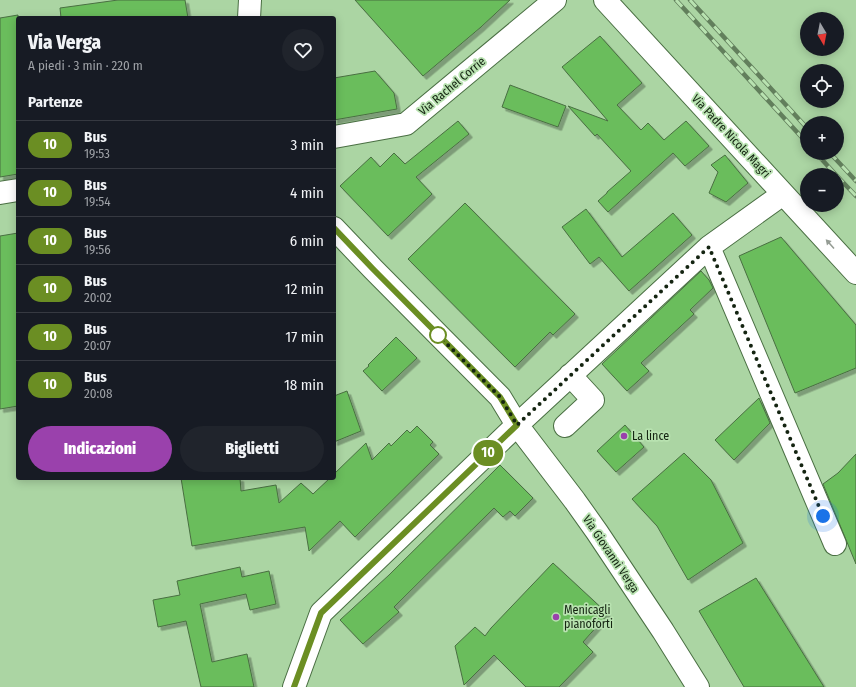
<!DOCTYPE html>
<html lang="it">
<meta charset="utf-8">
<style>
:root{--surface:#171b24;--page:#20242c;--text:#f1f3f6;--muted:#9ea1a6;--line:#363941;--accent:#9a41ac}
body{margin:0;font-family:"Fira Sans Condensed",sans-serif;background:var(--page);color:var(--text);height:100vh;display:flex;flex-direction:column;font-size:15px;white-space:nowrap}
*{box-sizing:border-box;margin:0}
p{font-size:13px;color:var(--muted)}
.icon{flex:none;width:22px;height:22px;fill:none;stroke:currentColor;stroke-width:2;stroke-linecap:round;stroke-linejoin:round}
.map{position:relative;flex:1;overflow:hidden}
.sheet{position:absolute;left:16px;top:16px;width:320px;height:464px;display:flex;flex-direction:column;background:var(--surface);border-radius:4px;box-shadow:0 2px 10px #0003}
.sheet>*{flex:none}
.badge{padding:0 8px;border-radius:13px;font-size:14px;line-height:26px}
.needle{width:26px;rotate:170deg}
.buttons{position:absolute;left:800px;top:12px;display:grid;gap:8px}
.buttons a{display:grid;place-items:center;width:44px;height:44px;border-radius:50%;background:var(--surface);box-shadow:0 2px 10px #0003;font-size:20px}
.you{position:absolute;width:20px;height:20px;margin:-10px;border:3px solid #fff;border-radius:50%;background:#1a73e8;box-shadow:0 0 0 6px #1a73e833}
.map>.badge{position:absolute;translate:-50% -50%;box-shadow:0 0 0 2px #fff}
h2{padding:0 12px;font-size:15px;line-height:36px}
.round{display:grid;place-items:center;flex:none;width:42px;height:42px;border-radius:21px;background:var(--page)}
.overview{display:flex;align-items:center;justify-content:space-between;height:68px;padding:0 12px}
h1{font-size:19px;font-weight:800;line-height:30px}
.cta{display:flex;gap:8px;margin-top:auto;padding:8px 12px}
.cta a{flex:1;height:46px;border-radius:24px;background:var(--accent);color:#fff;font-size:16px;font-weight:800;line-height:46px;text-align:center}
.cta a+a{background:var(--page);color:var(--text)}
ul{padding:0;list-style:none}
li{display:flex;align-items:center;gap:12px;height:48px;padding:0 12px;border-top:1px solid var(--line)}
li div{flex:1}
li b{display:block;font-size:15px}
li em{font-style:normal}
li .badge{min-width:44px;font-weight:700;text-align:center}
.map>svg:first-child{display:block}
.building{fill:#6bbd5b;stroke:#496f42;filter:url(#shadow)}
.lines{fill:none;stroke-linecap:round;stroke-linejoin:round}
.minor-casing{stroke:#4a6f43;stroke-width:24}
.minor{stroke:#fff;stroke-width:22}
.rail-casing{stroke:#627f5c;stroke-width:4.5}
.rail{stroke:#b8e2b0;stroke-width:3;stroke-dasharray:9;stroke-linecap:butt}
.oneway{fill:#959c94}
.line-casing{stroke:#fff;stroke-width:9}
.line{stroke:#6b8e23;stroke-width:6}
.walk{stroke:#142411;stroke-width:4;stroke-dasharray:0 7.2}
.stop-dot{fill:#fff;stroke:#6b8e23;stroke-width:2}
.poi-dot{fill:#9a41ac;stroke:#b8e2b0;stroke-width:1.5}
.labels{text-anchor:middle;stroke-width:3.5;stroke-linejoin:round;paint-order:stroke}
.street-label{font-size:12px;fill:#142411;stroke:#b8e2b0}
.poi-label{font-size:12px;fill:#142411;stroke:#b8e2b0;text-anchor:start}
</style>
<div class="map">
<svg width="856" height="687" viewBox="0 0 856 687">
<defs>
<filter id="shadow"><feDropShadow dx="3.5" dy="3.5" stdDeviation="0" flood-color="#0004"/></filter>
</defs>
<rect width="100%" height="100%" fill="#abd5a3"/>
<!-- building -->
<path class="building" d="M118 0H185L188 18H61L60 8Z
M355 0H510L481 27 423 76Z
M18 15V174L0 177V18Z
M600 36 642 83 617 105 641 130 648 123 664 140 686 121 709 146 685 166 673 153 608 212 598 201 607 193V192L631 171 597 134 595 136 568 106 608 121 562 67Z
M375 71 394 93 397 109 334 120V78Z
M510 85 566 106 558 127 502 107Z
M458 121 469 134 416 177 432 194 388 236 340 186 371 157 380 167 394 153 405 164Z
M725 155 748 183 726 202 709 193 718 172 711 165Z
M465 203 575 314 553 335 550 332 515 367 408 259Z
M586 209 622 257 673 213 692 235 629 291 599 257 590 264 562 227Z
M18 233V406L0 409V236Z
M781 237 856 325V368L795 393 739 256Z
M701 271 709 280 713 288 690 310 694 314 641 363 649 371 627 391 602 364Z
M396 337 417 358 382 391 363 371 369 366 368 365Z
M347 391 361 431 334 442V396Z
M759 398 770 423 734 460 715 440Z
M625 425 644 447 616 472 597 451Z
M417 426 433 442 430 445 439 454 355 537 340 521 309 551 305 527 192 546 181 478H240L241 491 276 485 279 503 301 483 313 494 330 478H334V474L366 443 372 460 389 443 391 446 407 430 410 433Z
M684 453 711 480 743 543 688 580 657 526 632 499Z
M856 454V564L823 484 838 473Z
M500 465 533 498 515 516 510 511 503 517 494 508 394 607 399 612 363 644 340 620 389 575Z
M553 563 608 614 583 642 593 652 559 687H526L494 655 464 685 455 646 475 627 485 636 491 628Z
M240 567 242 577 269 571 276 604 250 610 246 594 200 604 212 662 247 654 254 687H201L186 621 158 627 153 600 180 595 177 581Z
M756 578 824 687H744L699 611Z"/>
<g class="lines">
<!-- minor casing -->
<g class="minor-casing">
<path id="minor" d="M605 0 856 273
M249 18 250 0
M334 137 406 124 555 0
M0 193 18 190
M334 228 373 269 500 397 517 425 575 501 597 532 663 631 698 687
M709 247 835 544
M565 426 593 400 570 375
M294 687 321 613 517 425 709 247 783 194"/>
</g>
<!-- minor -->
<use href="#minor" class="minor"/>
<!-- rail casing -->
<g class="rail-casing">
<path id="rail" d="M676 0 807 143
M690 0 807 128
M816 153 836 175
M830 153 856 181
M837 176 856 196"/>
</g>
<!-- rail -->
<use href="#rail" class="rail"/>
</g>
<!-- one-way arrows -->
<defs><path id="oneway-solid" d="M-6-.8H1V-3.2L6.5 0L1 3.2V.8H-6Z"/></defs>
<use class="oneway" href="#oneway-solid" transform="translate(830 244) rotate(-132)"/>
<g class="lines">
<!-- line casing -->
<g class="line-casing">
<path id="line" d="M294 687 321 613 517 425 500 397 373 269 334 228"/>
</g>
<!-- line -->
<use href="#line" class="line"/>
<!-- walk -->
<path class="walk" d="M438 335 500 397 517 425 709 247 823 516"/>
</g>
<!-- markers -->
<circle class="stop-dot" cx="438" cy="335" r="8"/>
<g class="poi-dot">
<circle cx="624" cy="436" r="4"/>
<circle cx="556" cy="617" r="4"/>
</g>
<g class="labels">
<!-- street labels -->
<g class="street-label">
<text transform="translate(452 86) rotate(-40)" y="4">Via Rachel Corrie</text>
<text transform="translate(731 136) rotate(47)" y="4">Via Padre Nicola Magri</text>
<text transform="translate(611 554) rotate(56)" y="4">Via Giovanni Verga</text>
</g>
<!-- poi labels -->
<g class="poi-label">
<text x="632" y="440">La lince</text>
<text x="564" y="614">Menicagli<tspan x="564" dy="14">pianoforti</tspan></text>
</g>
</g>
</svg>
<div class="buttons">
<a><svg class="needle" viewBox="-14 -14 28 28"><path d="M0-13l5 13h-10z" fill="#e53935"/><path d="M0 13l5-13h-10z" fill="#9ea1a6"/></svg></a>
<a><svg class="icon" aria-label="locate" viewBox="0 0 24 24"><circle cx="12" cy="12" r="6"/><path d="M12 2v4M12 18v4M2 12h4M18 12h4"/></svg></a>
<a>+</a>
<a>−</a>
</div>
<div class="you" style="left:823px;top:516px"></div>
<b class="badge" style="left:488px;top:453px;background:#6b8e23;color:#fff">10</b>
<section class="sheet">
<div class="overview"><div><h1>Via Verga</h1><p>A piedi · 3 min · 220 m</p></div><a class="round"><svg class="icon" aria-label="heart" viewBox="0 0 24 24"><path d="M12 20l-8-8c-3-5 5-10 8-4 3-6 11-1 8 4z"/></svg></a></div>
<h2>Partenze</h2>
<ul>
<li><span class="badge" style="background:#6b8e23;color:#fff">10</span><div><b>Bus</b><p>19:53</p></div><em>3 min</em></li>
<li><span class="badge" style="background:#6b8e23;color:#fff">10</span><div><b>Bus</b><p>19:54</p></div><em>4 min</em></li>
<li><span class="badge" style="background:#6b8e23;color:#fff">10</span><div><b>Bus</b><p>19:56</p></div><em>6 min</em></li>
<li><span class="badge" style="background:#6b8e23;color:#fff">10</span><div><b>Bus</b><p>20:02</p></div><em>12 min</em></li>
<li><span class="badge" style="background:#6b8e23;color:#fff">10</span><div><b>Bus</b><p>20:07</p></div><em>17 min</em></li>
<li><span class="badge" style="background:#6b8e23;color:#fff">10</span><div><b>Bus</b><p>20:08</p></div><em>18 min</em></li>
</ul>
<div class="cta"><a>Indicazioni</a><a>Biglietti</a></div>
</section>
</div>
